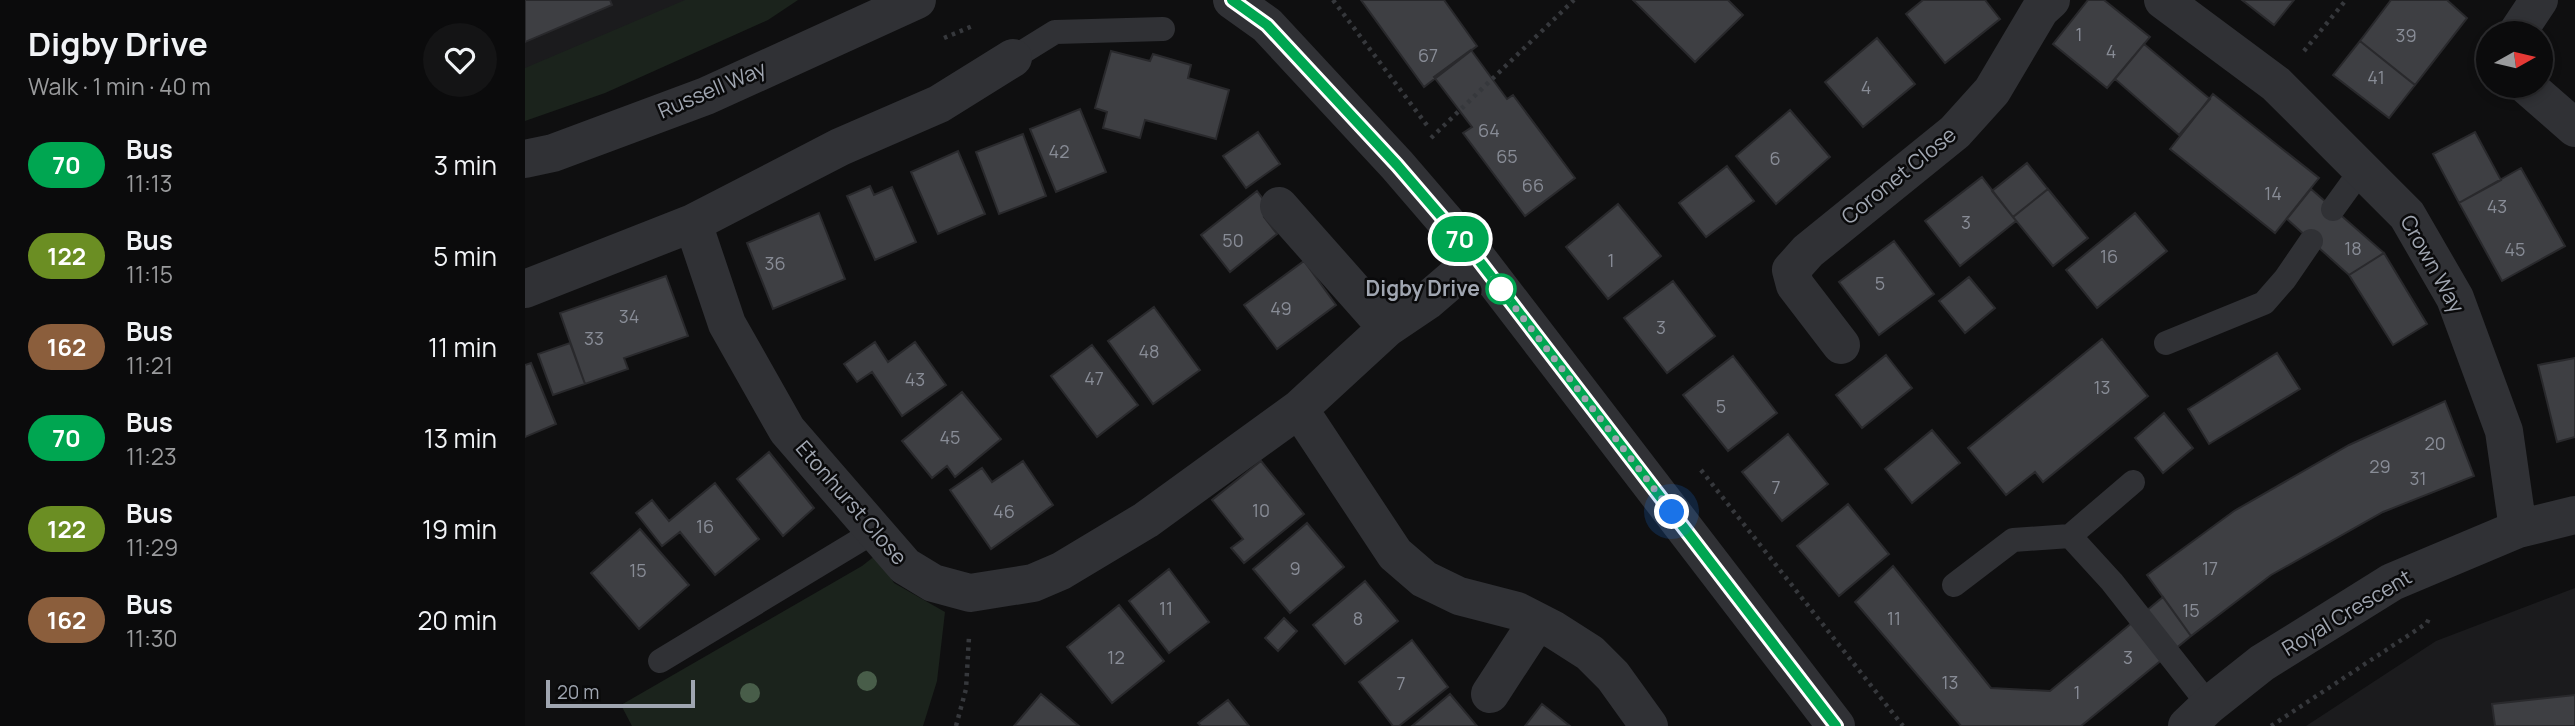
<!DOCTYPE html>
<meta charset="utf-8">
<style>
:root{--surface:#0b0b0c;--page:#141415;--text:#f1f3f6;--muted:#9a9b9d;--line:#2b2b2d}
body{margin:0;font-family:Manrope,sans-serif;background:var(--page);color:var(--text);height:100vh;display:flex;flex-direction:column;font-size:26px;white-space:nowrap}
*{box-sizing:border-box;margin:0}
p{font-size:23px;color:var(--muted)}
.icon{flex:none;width:38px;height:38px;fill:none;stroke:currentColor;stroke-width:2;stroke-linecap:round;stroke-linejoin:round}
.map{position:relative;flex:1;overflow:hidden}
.side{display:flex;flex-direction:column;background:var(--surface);width:525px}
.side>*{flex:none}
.badge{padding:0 14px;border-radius:23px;font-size:24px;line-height:46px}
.needle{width:46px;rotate:82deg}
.tools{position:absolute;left:1951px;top:21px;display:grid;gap:14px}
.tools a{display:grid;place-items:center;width:77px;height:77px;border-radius:50%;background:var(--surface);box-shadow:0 4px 10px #0003,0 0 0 2px var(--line);font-size:35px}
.scale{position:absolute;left:21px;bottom:18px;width:149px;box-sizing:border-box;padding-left:7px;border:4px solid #a0a6b1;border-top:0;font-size:19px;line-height:24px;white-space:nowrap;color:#a0a6b1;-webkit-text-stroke:5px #0a0a0b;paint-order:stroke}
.you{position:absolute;width:35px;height:35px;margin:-18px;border:5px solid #fff;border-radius:50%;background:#1a73e8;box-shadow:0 0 0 10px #1a73e833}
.map>.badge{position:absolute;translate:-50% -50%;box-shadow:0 0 0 4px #fff}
.round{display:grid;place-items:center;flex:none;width:74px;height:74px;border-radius:37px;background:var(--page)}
.headline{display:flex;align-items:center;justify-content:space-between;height:119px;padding:0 28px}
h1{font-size:33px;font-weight:700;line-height:52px}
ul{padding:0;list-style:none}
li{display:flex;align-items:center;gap:21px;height:91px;padding:0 28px}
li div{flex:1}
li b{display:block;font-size:26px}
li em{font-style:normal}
li .badge{min-width:77px;font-weight:700;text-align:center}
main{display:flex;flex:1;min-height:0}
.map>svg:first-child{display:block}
.built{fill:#1b1b1d}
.green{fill:#1b231c}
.building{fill:#3e3f43;stroke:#29292c;stroke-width:2}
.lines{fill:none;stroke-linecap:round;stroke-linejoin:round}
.path{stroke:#36383c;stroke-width:4.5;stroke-dasharray:3.5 5;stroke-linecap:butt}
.lane{stroke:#303135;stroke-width:24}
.street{stroke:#303135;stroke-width:38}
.tree{fill:#485d49}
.line-casing{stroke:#fff;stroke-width:16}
.line{stroke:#00a651;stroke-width:10}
.walk{stroke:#a0a6b1;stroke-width:7;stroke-dasharray:0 12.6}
.stop-dot{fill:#fff;stroke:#00a651;stroke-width:3.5}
.labels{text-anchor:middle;stroke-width:5;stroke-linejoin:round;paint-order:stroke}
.number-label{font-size:18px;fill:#888c96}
.street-label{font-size:21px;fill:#a0a6b1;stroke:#0a0a0b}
.stop-label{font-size:21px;font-weight:bold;fill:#a0a6b1;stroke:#0a0a0b;text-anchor:end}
</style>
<main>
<section class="side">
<div class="headline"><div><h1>Digby Drive</h1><p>Walk · 1 min · 40 m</p></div><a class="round"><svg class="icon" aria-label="heart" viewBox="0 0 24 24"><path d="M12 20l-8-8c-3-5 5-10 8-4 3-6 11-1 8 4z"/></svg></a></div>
<ul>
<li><span class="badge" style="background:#00a651;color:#fff">70</span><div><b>Bus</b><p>11:13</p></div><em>3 min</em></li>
<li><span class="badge" style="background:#6b8e23;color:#fff">122</span><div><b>Bus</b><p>11:15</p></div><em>5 min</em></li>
<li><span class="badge" style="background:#8b5e3c;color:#fff">162</span><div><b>Bus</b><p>11:21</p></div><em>11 min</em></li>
<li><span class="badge" style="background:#00a651;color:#fff">70</span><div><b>Bus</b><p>11:23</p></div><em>13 min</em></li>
<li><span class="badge" style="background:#6b8e23;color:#fff">122</span><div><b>Bus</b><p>11:29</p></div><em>19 min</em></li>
<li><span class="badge" style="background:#8b5e3c;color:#fff">162</span><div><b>Bus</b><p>11:30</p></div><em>20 min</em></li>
</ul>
</section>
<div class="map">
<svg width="2050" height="726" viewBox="0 0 2050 726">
<rect width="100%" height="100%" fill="#0f0f10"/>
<!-- built -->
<path class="built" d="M0 0H269L0 118Z
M2050 588V726H1781L1911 641Z"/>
<!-- green -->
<path class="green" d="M160 0H273L243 20 80 93 0 121V68Z
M351 555 369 583 420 612 412 681 398 726H107L96 705 337 566Z"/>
<!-- building -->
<path class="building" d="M0 0H85L87 5 0 42Z
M836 0H919L952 46 899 87Z
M1108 0H1203L1218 15 1170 62Z
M1398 0H1460L1475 19 1420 63 1381 14Z
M1563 0H1579L1625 37 1582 88 1528 44Z
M1717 0H1769L1749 25Z
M1866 0H1922L1942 18 1890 85 1835 41Z
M1352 38 1390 84 1338 127 1300 82Z
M1835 41 1890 85 1864 118 1808 75Z
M1619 44 1685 99 1654 135 1590 79Z
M946 50 982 99 988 95 1050 178 1000 216 938 133 947 127 909 77Z
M586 51 625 61 628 54 666 65 663 78 704 90 691 139 620 120 615 138 578 128 582 112 570 108Z
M1688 94 1794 178 1750 233 1645 149Z
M555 109 581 172 531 192 505 129Z
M1265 110 1305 157 1251 204 1211 156Z
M733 132 755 164 721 188 698 156Z
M1950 132 1976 180 1934 203 1908 154Z
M498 134 521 196 474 214 451 152Z
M433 151 460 214 413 234 386 172Z
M1502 163 1523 189 1488 217 1467 191Z
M1202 166 1229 201 1181 237 1154 203Z
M1996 168 2040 246 1977 281 1934 203Z
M1457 177 1491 221 1435 266 1400 221Z
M345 186 349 195 367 187 391 242 350 260 322 196Z
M1523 189 1563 238 1528 266 1488 217Z
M1786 189 1859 253 1824 275 1762 219Z
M732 191 747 211 739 217 752 234 705 272 676 235Z
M1093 204 1136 256 1083 299 1041 247Z
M294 213 320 279 248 309 222 243Z
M1610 213 1642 251 1572 308 1541 270Z
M1369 241 1409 294 1354 335 1314 282Z
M1859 253 1902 324 1868 345 1824 275Z
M779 261 811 305 752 349 719 305Z
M141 276 163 336 99 358 103 369 60 384 35 313Z
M1444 277 1470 308 1440 333 1414 301Z
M1148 281 1190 336 1142 373 1099 318Z
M629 307 675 370 628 404 583 341Z
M1577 339 1623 396 1518 482 1510 472 1481 495 1443 448Z
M350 342 363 362 390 342 421 385 377 416 347 372 332 382 319 364Z
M45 343 60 384 28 395 13 354Z
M567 345 613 405 572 437 526 376Z
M1752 353 1775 389 1684 444 1663 409Z
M1361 355 1387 388 1337 428 1311 395Z
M1208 356 1252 413 1203 451 1158 395Z
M2050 358V437L2032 442 2013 365Z
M6 363 31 424 0 437V365Z
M437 392 476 439 430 477 422 466 407 478 377 441Z
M1920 401 1949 476 1858 512 1746 575 1666 636 1622 575 1709 511 1824 445Z
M1639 413 1668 448 1638 473 1610 438Z
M1407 430 1435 463 1387 503 1360 469Z
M1263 434 1303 484 1257 521 1217 472Z
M244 452 289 508 258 536 212 479Z
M498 461 528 505 466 549 425 490 457 468 467 482Z
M736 461 779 514 719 563 706 548 718 539 687 500Z
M190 483 234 539 190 575 155 532 137 546 111 513 127 500 144 521Z
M1323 504 1364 554 1314 596 1272 546Z
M782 523 819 567 765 613 728 569Z
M115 529 164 585 114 629 66 573Z
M1368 566 1466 688 1525 691 1638 597 1666 636 1556 726H1436L1330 602Z
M644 569 684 622 644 653 604 601Z
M840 581 873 621 820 664 788 625Z
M594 605 639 661 587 703 542 647Z
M759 618 772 631 753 651 740 638Z
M887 640 923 687 874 726H868L834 682Z
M516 694 554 726H489Z
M925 694 952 726H887Z
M2050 695V726H1970L1967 704Z
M703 700 724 726H676L673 723Z
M1017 704 1045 726H1000Z"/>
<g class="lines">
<!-- path -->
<path class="path" d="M808 0 904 128
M419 38 450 25
M1779 51 1821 0
M906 138 1049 0
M1176 470 1378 726
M431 726 441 689 444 637
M1746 726 1902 623 1905 616"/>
<!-- lane -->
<path class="lane" d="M488 58 530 32 638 29
M1808 209 1837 169
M1641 343 1739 303 1760 279 1786 241
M1545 536 1587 582 1684 705
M1429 585 1488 540 1545 536 1608 482
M135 661 350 531"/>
<!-- street -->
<path class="street" d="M707 0 742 25 872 165 952 258 1311 726
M1638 0 1751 84 1882 215 1930 298 1979 431 1993 529
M1992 33 2014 0
M2002 86 2050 128
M0 159 28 153 181 96 392 0
M754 206 862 328
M168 223 315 147 414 104 488 58
M0 289 168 223 202 324 262 430 380 566 408 583 445 593 508 583 536 571 621 520 774 409 862 328 902 301 952 258
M1316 345 1270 285 1266 270 1283 251 1430 132 1467 91 1515 10 1526 0
M774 409 870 554 899 579 934 596 992 611 1029 630 1065 653 1088 676 1124 726
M965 694 1012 622
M1662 726 1684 705 1737 663 1867 582 1993 529 2050 515"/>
</g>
<!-- trees -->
<g class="tree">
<circle cx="342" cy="681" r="10"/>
<circle cx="225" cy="693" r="10"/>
</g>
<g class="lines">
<!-- line casing -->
<g class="line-casing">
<path id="line" d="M707 0 742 25 872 165 952 258 1311 726"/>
</g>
<!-- line -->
<use href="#line" class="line"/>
<!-- walk -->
<path class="walk" d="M976 289 968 279 1147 512"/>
</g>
<!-- markers -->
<circle class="stop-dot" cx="976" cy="289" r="14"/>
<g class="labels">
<!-- number labels -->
<g class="number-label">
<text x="1554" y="41">1</text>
<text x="1881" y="42">39</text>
<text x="1586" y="58">4</text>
<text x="903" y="62">67</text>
<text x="1851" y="84">41</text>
<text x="1341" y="94">4</text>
<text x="964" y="137">64</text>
<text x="534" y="158">42</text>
<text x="982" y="163">65</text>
<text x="1250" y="165">6</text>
<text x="1008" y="192">66</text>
<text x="1748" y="200">14</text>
<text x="1972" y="213">43</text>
<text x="1441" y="229">3</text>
<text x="708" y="247">50</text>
<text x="1828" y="255">18</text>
<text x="1990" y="256">45</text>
<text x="1584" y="263">16</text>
<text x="1086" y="267">1</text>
<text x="250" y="270">36</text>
<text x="1355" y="290">5</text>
<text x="756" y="315">49</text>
<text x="104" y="323">34</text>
<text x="1136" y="334">3</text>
<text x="69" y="345">33</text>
<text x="624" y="358">48</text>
<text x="569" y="385">47</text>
<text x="390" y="386">43</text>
<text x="1577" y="394">13</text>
<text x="1196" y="413">5</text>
<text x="425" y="444">45</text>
<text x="1910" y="450">20</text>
<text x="1855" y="473">29</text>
<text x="1893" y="485">31</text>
<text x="1251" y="494">7</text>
<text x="736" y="517">10</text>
<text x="479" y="518">46</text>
<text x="180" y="533">16</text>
<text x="770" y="575">9</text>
<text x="1685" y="575">17</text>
<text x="113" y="577">15</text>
<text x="641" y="615">11</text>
<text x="1666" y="617">15</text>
<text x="833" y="625">8</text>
<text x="1369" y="625">11</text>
<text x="591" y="664">12</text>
<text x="1603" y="664">3</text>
<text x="1425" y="689">13</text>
<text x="876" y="690">7</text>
<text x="1552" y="699">1</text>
</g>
<!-- street labels -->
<g class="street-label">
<text transform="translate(187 90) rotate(-23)" y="7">Russell Way</text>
<text transform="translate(1374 176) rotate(-39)" y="7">Coronet Close</text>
<text transform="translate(1907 264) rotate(61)" y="7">Crown Way</text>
<text transform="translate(326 503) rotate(49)" y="7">Etonhurst Close</text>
<text transform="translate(1822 613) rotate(-31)" y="7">Royal Crescent</text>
</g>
<!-- stop labels -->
<g class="stop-label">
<text x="955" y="296">Digby Drive</text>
</g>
</g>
</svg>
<div class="tools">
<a><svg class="needle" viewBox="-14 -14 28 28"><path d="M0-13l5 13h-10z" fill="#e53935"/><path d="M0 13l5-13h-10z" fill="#9a9b9d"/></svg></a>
</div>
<div class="scale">20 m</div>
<div class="you" style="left:1147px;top:512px"></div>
<b class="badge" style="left:935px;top:239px;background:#00a651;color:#fff">70</b>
</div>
</main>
